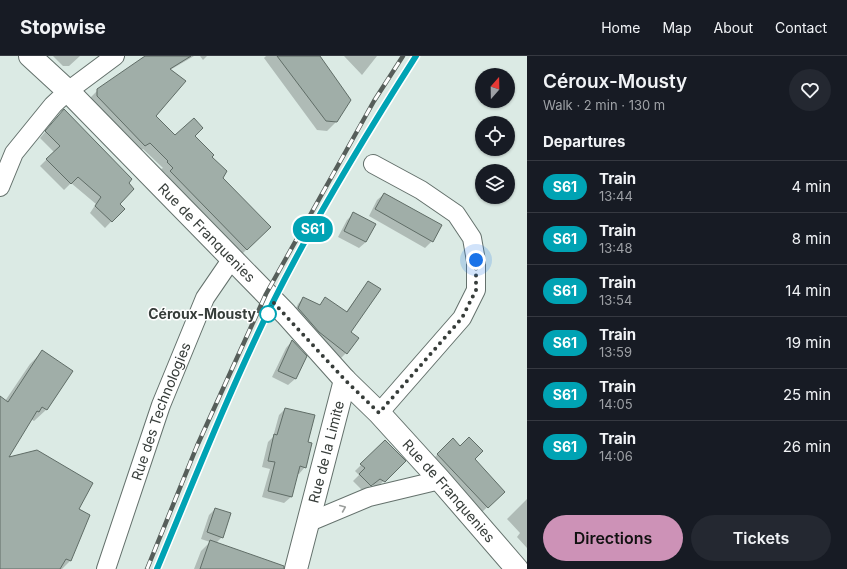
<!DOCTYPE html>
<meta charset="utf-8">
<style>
:root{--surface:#171b24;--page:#242831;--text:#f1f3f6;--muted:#9ea1a6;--line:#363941;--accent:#cd92b7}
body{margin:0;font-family:Inter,sans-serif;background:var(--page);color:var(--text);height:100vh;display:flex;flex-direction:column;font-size:15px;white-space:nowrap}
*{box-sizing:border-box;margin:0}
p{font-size:13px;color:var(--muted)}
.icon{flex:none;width:22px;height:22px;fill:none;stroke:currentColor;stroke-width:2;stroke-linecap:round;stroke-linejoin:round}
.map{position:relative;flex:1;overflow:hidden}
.side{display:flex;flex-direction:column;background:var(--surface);width:320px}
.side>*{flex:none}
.badge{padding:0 8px;border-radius:13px;font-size:14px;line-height:26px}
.needle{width:26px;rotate:20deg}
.tools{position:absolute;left:475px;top:12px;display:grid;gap:8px}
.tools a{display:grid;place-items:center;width:40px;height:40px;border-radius:50%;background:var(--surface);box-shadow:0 1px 3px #0004;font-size:20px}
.you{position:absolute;width:20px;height:20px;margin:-10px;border:3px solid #fff;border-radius:50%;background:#1a73e8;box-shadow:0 0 0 6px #1a73e833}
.map>.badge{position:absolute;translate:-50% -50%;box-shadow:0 0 0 2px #fff}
h2{padding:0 16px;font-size:15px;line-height:36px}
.round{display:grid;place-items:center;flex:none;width:42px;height:42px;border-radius:21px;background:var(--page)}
.overview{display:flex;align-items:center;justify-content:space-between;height:68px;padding:0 16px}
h1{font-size:19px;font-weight:600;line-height:30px}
.button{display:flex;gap:8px;margin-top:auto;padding:8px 16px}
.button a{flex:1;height:46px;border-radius:24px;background:var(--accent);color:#111;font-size:16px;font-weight:600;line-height:46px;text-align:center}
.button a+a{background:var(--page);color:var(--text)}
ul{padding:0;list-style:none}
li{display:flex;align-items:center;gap:12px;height:52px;padding:0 16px;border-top:1px solid var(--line)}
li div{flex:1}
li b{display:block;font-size:15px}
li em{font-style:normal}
li .badge{min-width:44px;font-weight:700;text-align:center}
header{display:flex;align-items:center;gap:24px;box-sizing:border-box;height:56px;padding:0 20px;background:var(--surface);border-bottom:1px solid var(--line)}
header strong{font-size:19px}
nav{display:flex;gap:22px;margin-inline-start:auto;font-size:14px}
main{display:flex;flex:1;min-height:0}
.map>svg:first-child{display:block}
.shadow{fill:#0003}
.building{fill:#a0aea8;stroke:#606d67}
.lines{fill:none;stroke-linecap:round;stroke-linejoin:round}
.street-casing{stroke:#64716c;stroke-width:20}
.secondary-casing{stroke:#64716c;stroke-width:24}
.street{stroke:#fff;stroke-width:18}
.secondary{stroke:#fff;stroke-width:22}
.rail-casing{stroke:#565e5a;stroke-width:4.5}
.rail{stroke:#fff;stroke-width:3;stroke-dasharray:9;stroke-linecap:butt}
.oneway{stroke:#9b9e9c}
.line-casing{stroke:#fff;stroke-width:9}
.line{stroke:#00a3b4;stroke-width:6}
.walk{stroke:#373d3a;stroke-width:4;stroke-dasharray:0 7.2}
.stop-dot{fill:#fff;stroke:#00a3b4;stroke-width:2}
.labels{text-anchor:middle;stroke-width:3;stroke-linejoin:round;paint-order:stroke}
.street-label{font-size:14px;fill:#373d3a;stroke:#fff}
.stop-label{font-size:14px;font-weight:bold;fill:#373d3a;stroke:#fff;text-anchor:end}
</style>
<header>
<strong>Stopwise</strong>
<nav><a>Home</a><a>Map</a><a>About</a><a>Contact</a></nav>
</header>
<main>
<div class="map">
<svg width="527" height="513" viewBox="0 0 527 513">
<rect width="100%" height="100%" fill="#dbeae4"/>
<!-- shadow -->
<path class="shadow" d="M53 0H80L69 10H63Z
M148 0H194L170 14 154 60 175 80H194L211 101 222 122 269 171 240 200 164 122 167 119 161 113 163 112 143 93 138 96 90 47 91 41 98 34Z
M200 0H207L203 4Z
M266 0H319L336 66 327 75 317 74 264 2Z
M344 0H377L362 19Z
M58 61 128 127 119 148 123 153 105 172 90 157 96 148 71 127 64 134 40 110 54 96 40 82Z
M384 138 440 170 432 185 425 192 369 160 377 144Z
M353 158 366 186 359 192 338 181 347 164Z
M368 226 350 276 346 297 341 302 313 281 293 258 298 248 303 242 319 250 325 243 346 256Z
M292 285 306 300 295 323 288 329 272 321 286 292Z
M42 296 47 353 34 365 31 363 7 403 78 453 70 505 62 513H0V342L5 345 30 308Z
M285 353 307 387 305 411 299 418H297L291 441 284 447 262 441 270 413 262 411 268 386 273 381 279 359Z
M453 383 503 436 481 457 432 404Z
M385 385 398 412 376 432 372 428 364 436 353 425 359 419 355 415Z
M527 443V492L517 481 520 477 507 463Z
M215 453 222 481 216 487 261 513H194L201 495 210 486 201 483 209 459Z"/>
<!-- building -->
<path class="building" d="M145 0H191L170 13 186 25 156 60 175 79 194 62 203 72 195 80 214 99 212 101 227 115 223 122 271 171 247 194 170 115 173 112 167 106 168 105 150 87 145 90 97 40V33Z
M277 0H320L351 44 337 66 326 65Z
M64 53 132 123 129 127 134 133 120 148 125 153 112 166 95 150 101 141 78 121 71 128 46 103 60 90 45 75Z
M384 137 442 169 433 186 375 153Z
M353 156 376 168 366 186 344 175Z
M368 225 381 233 351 276 359 282 347 298 319 276 298 252 303 241 320 249 325 241 347 256Z
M292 284 307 300 296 323 278 315Z
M42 294 73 315 47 354 42 351 39 356 37 355 9 401 37 394 93 427 79 453 90 459 71 505 66 503 60 513H0V340L8 346Z
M285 352 315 359 308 386 312 387 306 412 300 410 292 441 268 435 275 406 268 405 274 378 277 379Z
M469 381 483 395 475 403 505 436 488 452 437 398 453 382 460 390Z
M385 384 406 405 385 426 380 423 371 430 359 418 365 412 360 408Z
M215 452 231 457 223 482 207 476Z
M210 484 284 510V513H200Z"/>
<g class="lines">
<!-- street casing -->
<g class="street-casing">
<g id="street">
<path d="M373 108 421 134 456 158 472 182 476 205V234L462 262 379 357"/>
<path d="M0 131 14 97 53 49 68 35 115 0"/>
<path d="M307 467 369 441 440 424"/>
<path id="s1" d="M106 513 161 349 205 242 231 204"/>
</g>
</g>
<!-- secondary casing -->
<g class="secondary-casing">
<g id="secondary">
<path id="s2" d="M30 0 68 35 286 258 345 324 379 357 440 424 517 513"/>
<path id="s3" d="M296 513 345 324"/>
</g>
</g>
<!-- street -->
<use href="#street" class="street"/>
<!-- secondary -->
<use href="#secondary" class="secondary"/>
<!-- rail casing -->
<g class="rail-casing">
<path id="rail" d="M147 513 197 390 266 238 374 45 403 0
M157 513C194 424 230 333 273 246 315 162 365 80 416 0"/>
</g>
<!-- rail -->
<use href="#rail" class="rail"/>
</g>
<!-- one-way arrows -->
<defs><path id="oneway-chevron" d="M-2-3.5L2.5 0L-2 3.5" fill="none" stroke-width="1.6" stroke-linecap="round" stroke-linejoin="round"/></defs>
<use class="oneway" href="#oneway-chevron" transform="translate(343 452) rotate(-23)"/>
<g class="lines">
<!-- line casing -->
<g class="line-casing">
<path id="line" d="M157 513C194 424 230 333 273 246 315 162 365 80 416 0"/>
</g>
<!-- line -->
<use href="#line" class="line"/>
<!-- walk -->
<path class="walk" d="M268 258 273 246 345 324 379 357 462 262 476 234V204"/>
</g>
<!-- markers -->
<circle class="stop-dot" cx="268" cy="258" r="8"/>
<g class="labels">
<!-- street labels -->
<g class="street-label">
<text dy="5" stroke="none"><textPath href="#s2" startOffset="250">Rue de Franquenies</textPath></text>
<text dy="5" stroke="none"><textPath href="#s1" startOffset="167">Rue des Technologies</textPath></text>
<text dy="5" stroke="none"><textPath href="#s3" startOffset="121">Rue de la Limite</textPath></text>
<text dy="5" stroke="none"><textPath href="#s2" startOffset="604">Rue de Franquenies</textPath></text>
</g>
<!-- stop labels -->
<g class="stop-label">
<text x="256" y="263">Céroux-Mousty</text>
</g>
</g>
</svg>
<div class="tools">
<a><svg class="needle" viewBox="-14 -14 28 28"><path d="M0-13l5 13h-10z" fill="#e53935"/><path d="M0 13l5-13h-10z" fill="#9ea1a6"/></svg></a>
<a><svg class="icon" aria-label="locate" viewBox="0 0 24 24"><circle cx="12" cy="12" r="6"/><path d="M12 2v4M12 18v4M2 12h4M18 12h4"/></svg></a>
<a><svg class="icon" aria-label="layers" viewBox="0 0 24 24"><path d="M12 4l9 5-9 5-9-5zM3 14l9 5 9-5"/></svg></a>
</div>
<div class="you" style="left:476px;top:204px"></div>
<b class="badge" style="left:313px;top:173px;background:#00a3b4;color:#fff">S61</b>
</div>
<section class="side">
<div class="overview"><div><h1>Céroux-Mousty</h1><p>Walk · 2 min · 130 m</p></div><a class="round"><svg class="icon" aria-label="heart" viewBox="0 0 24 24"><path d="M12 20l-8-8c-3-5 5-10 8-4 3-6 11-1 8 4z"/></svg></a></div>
<h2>Departures</h2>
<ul>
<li><span class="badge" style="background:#00a3b4;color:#fff">S61</span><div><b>Train</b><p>13:44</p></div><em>4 min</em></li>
<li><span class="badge" style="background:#00a3b4;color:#fff">S61</span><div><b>Train</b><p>13:48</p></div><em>8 min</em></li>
<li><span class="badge" style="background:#00a3b4;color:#fff">S61</span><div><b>Train</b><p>13:54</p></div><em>14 min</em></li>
<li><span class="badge" style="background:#00a3b4;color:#fff">S61</span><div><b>Train</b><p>13:59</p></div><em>19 min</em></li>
<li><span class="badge" style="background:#00a3b4;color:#fff">S61</span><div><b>Train</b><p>14:05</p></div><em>25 min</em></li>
<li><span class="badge" style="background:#00a3b4;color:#fff">S61</span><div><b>Train</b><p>14:06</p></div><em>26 min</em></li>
</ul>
<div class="button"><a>Directions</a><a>Tickets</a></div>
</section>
</main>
